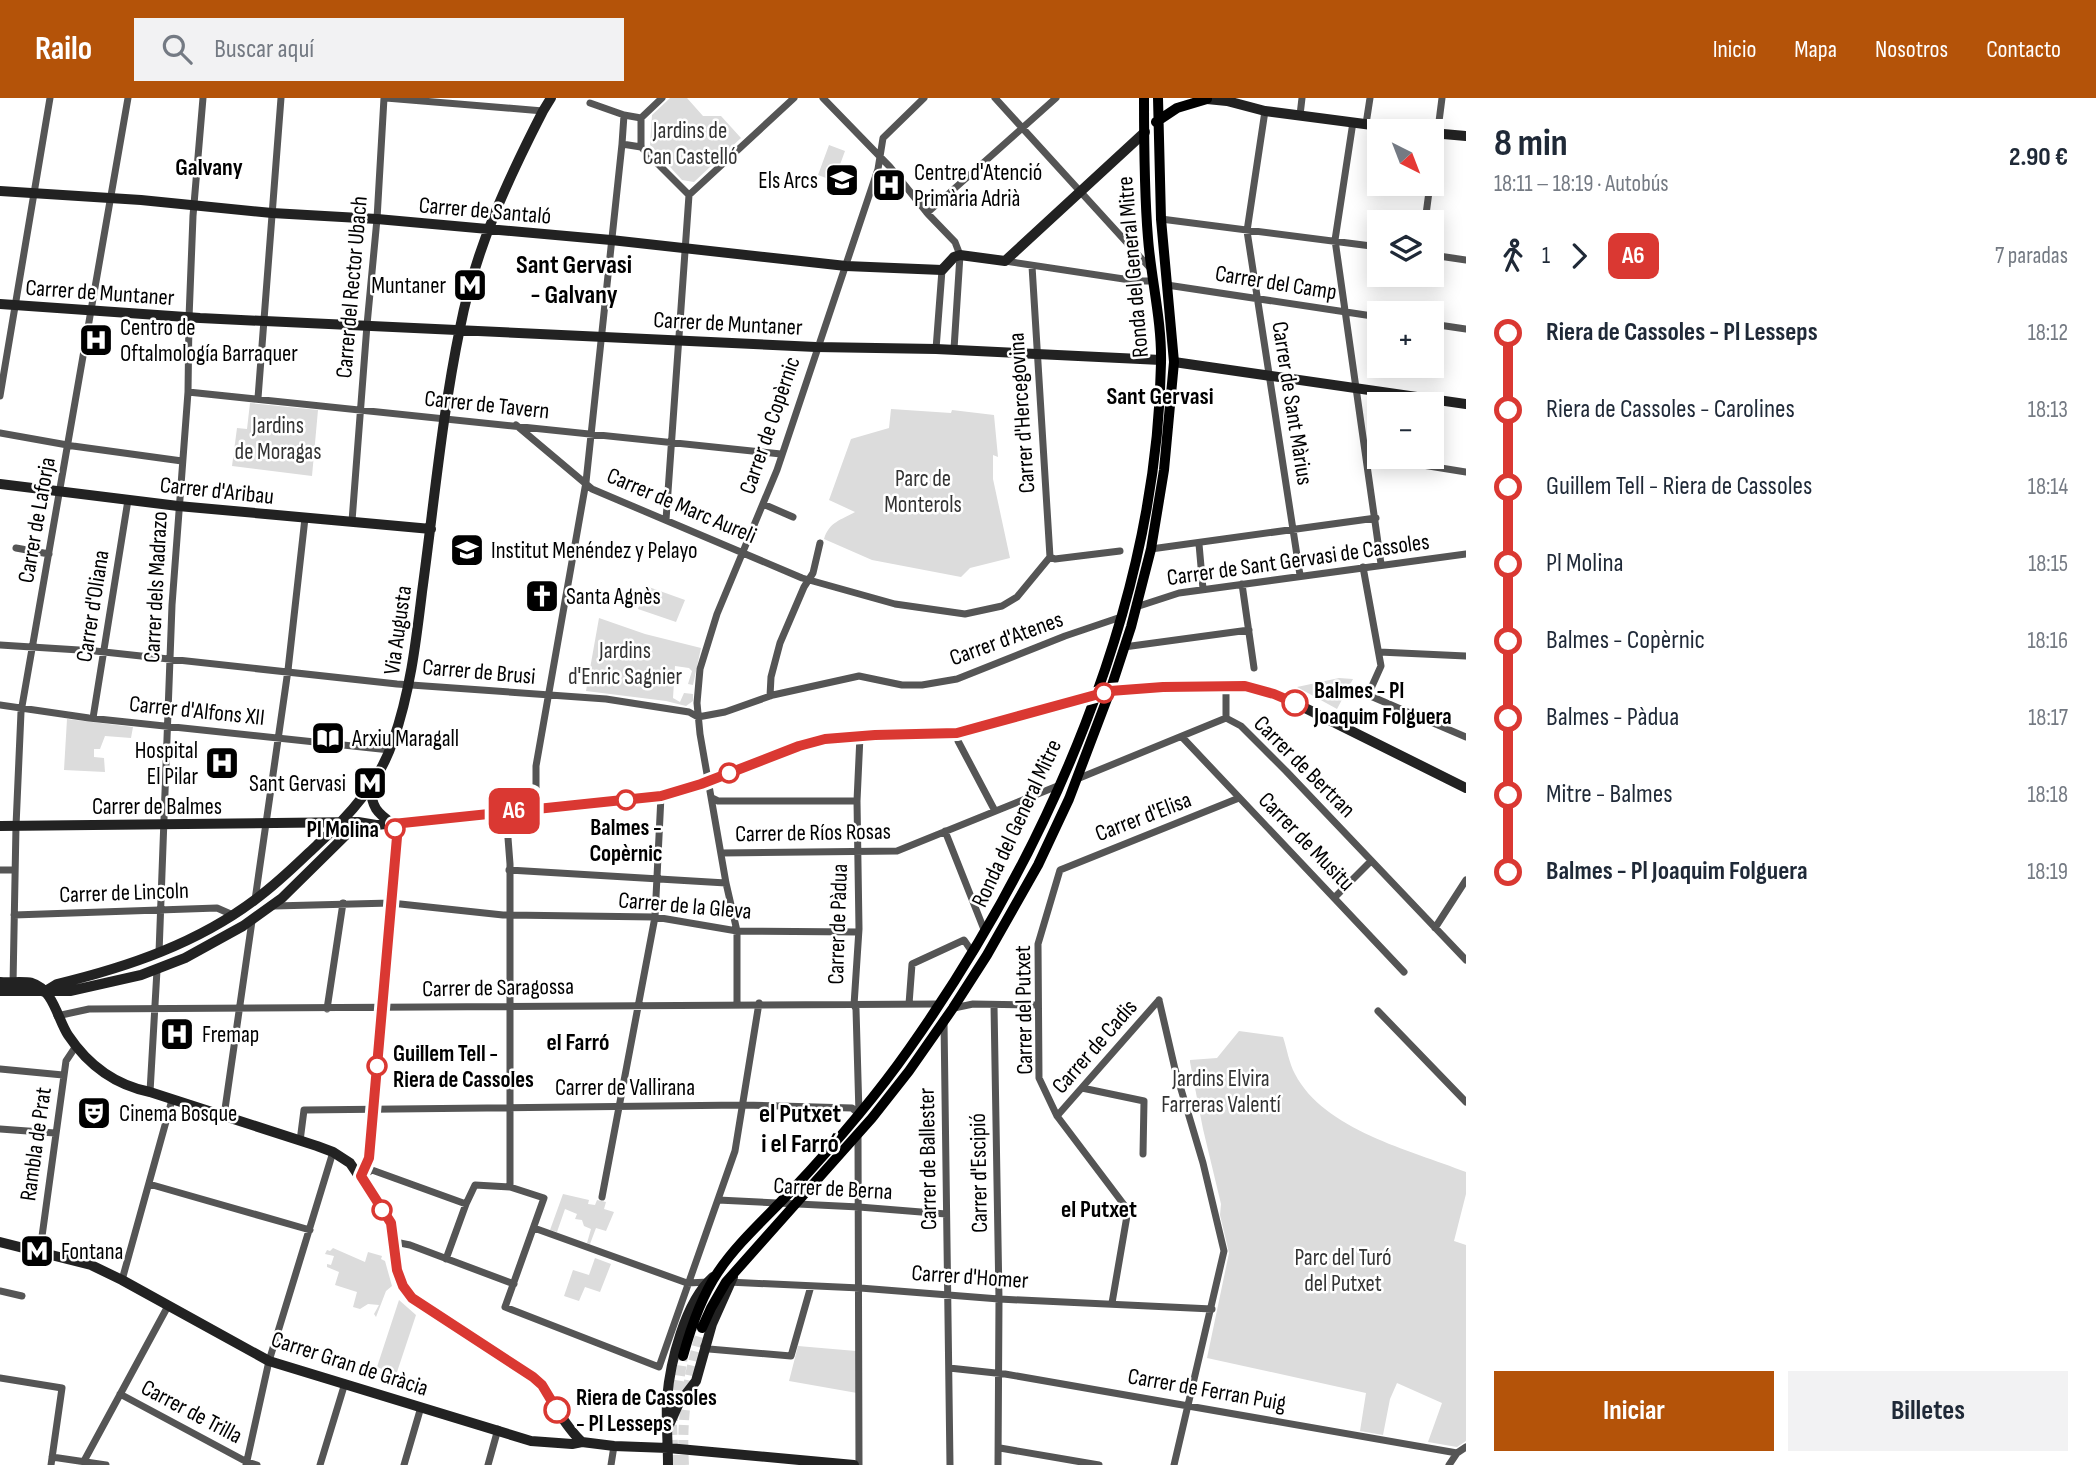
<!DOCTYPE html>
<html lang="es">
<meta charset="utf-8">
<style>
:root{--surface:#fff;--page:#f2f2f3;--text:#1f2937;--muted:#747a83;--accent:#b45309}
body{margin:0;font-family:"Sofia Sans Condensed",sans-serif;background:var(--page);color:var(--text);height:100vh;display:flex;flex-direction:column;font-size:26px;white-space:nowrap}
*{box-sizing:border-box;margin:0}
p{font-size:23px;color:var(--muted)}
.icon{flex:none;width:38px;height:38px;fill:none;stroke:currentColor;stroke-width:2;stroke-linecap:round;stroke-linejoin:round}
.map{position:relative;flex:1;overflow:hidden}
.details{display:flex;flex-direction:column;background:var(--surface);width:630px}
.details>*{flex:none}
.badge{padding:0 14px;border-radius:10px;font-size:24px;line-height:46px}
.needle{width:46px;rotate:138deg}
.fabs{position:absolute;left:1367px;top:21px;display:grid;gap:14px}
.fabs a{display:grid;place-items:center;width:77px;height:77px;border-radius:0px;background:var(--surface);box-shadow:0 4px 18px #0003;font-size:35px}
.map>.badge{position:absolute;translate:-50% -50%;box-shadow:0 0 0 4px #fff}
.legs{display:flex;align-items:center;gap:10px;height:77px;padding:0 28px;font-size:23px}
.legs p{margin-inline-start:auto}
.head{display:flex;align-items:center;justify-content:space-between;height:119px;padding:0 28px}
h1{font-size:38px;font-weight:700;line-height:52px}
.cta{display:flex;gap:14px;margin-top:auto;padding:14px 28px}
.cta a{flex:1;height:80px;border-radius:0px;background:var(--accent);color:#fff;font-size:28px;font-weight:700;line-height:80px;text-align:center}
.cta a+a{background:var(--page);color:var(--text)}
ul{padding:0 28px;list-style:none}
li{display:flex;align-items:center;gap:24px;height:77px;font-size:26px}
li i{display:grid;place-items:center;width:10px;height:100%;margin:0 9px;background:currentColor}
li i::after{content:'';width:18px;height:18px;margin:-9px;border:5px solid;border-radius:50%;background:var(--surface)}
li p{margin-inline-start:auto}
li:first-child i{background:linear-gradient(#0000 50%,currentColor 0)}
li:last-child i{background:linear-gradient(currentColor 50%,#0000 0)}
header{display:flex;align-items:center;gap:42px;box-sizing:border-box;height:98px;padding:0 35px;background:var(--accent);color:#fff}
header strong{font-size:33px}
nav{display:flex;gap:38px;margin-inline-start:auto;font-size:24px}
.search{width:490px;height:63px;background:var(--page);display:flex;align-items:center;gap:18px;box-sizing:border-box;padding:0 24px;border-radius:0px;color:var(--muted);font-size:26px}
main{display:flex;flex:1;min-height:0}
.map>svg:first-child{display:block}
.green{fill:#dcdcdc}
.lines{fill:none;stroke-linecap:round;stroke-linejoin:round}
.primary-tunnel{stroke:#d9d9d9;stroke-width:10;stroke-dasharray:10 5;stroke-linecap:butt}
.street{stroke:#555;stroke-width:7}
.secondary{stroke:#222;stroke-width:10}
.primary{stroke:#000;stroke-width:10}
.line-1-casing{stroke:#fff;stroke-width:16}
.line-1{stroke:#da3832;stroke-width:10}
.stop-1-dot{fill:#fff;stroke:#da3832;stroke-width:3.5}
.labels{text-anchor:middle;stroke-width:5;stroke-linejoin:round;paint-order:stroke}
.park-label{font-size:23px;fill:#333;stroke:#fff}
.poi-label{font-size:23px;fill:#000;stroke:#fff;text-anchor:start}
.street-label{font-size:23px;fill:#000;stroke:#fff}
.stop-label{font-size:23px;font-weight:bold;fill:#000;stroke:#fff;text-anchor:start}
.neighbourhood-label{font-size:24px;font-weight:bold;fill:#000;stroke:#fff}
.quarter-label{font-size:26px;font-weight:bold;fill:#000;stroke:#fff}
</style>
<header>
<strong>Railo</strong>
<div class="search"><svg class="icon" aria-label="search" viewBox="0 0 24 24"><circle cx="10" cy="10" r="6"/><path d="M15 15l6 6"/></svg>Buscar aquí</div>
<nav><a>Inicio</a><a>Mapa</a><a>Nosotros</a><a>Contacto</a></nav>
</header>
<main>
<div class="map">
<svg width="1466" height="1367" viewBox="0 0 1466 1367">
<rect width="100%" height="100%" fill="#fff"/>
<!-- green -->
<path class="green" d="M670 0H687L703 18H721L741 40 694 84 682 82 650 47 652 17Z
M829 47 845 53 834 83 818 77Z
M250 305 318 312 312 378 232 368 237 330 247 331Z
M891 311 951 315 952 312 994 317 998 359 993 357V381L1010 460 970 470 961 479 872 462 824 441C829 424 841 422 855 414L829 402 851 341 889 330Z
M646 488 685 502 676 524 638 511Z
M599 520 645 536 701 550 693 587 688 586 692 573 689 570 675 568 673 600 680 604 684 595 693 596V603L686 608 666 603 586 593Z
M1339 580 1353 581 1337 611 1297 589Z
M67 621 133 629 131 640 105 638 100 651H94V659L104 660 105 674 64 672Z
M1239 933 1283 939C1287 951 1289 965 1295 976 1324 1032 1410 1052 1466 1074V1096L1454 1143 1466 1147V1343L1457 1349 1428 1344 1442 1305 1397 1285 1390 1301 1383 1337 1360 1333 1366 1295 1207 1260 1229 1155 1220 1117 1221 1106 1203 1031 1190 964V962L1217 960Z
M563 1096 589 1102 588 1106 595 1107 597 1102 606 1104 604 1111 614 1114 606 1133 596 1130 590 1146 587 1145 591 1131 584 1128 582 1122 575 1121 577 1116 565 1111 557 1134 550 1132Z
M333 1150 365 1164 368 1154 382 1158 381 1161 385 1163 392 1188 386 1193 376 1219 374 1216 379 1207 368 1206 360 1211 353 1209 357 1194 335 1187 339 1174 327 1169V1166L331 1167 334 1158 325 1156 327 1152 330 1153Z
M595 1160 611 1166 600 1194 585 1189 579 1203 564 1198 573 1172 589 1177Z
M399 1202 416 1217 396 1277 377 1269Z
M798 1248 856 1253 857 1295 789 1283Z"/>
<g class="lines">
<!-- primary-tunnel -->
<path class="primary-tunnel" d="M674 1367 672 1327 683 1258
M684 1367C681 1317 688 1278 702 1230"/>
<!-- street -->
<path class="street" d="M386 0 543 13
M823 0 890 69 928 116 955 144 960 157 954 251
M995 0 1150 170
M590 5 624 17
M1265 13 1247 133 1300 477
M1300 17 1302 0
M641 20 624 17 622 46 641 49
M641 20V49
M641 20 662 0
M1353 24 1335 142 1381 466
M1366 26 1370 0
M641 49 689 97
M1432 78 1442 0
M689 97 794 0
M927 115 1056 0
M1161 121 1379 149
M1425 124 1430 86
M1432 157 1466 162
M1005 163 1137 183H1153
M1032 168 1050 459
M1167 187 1379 219
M1432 226 1466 231
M936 251 942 172
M188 294 781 356
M0 298 50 0
M258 300 281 0
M516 327 592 391 802 480 895 506 965 516 1002 508 1017 499 1050 459
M0 335 73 348 182 363
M1367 358 1466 374
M763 406 793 419
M666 422 689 97
M352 423 367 227 377 121 384 0
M1199 446 1203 491
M16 450 49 456
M1151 451 1376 420
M1050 459 1055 461 1120 453
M1363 469 1381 568 1368 597 1466 639
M1242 486 1254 570
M1136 509 1179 495 1466 456
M0 547 95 553 397 586 606 601 689 614 698 619 725 614 773 597 859 578 902 587H922L957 581 1065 538 1121 519
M1124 549 1249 532
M1379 554 1466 558
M1226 587V620
M770 598 771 579 780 545 804 489 813 475 820 445
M0 607 89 620 390 652
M93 620 128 402
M1226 620 1241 628 1286 673 1466 862
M957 635 958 643 995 713
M1182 639 1404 874
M1077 681 1226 620
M712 700 718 703H857
M536 711V668L586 384 622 46
M506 714 510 766V1089
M945 733 985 834
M721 755 897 753 1060 687
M0 772H15
M509 772 726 785
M1334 800 1371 763
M255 802 288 572 305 420
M274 808 391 805 503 817 655 819 737 833 858 834
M14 817 217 810 233 817
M1435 830 1466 782
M159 855 172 507 188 294 189 220 193 118 203 0
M13 886 16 728 21 614 128 0
M1159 902 1175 971 1203 1065 1224 1153 1174 1367
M737 906V833L726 785 700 636 697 605 700 571 717 516 777 372 878 71 883 40 924 0
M909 906 912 866 964 842 973 855
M994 907 999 1201 998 1367
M954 910 973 906 1038 907
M327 911 343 805
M1378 913 1466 1004
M57 918 89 911 940 906
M944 923 950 1367
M0 971 63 977
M1082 990 1144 1003 1143 1056
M150 994 157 872
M859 1016 856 911 854 907 859 831 857 703 860 638
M224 1018 252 823
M1057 1018 1159 902
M0 1031 55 1035
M858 1037 859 1367
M300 1043 304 1012 743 1007 852 1010 859 1016
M361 1078 369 1060 397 739 393 726
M362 1078 372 1072 466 1106
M149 1086 310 1132
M602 1099 655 819 661 698
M718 1102 859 1109 946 1116
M534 1130 687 1185 709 1184
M395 1144 410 1147 514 1186
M40 1153 66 963 76 948
M446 1161 466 1106 475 1087 510 1089 544 1100 505 1209 659 1269 735 1053 759 905
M122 1182 172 1002
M728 1184 860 1190 999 1201 1212 1211
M0 1193 22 1198
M1112 1205 1128 1112 1057 1018 1039 980 1038 846 1060 772 1239 700
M704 1248 709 1251 791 1258 811 1188
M949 1270 1005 1276 1457 1355
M0 1280 62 1290 51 1367
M120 1296 247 1364 257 1367
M1000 1350 1099 1367
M52 1359 106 1367
M84 1363 168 1208
M246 1367 269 1263 333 1054
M320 1367 345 1285
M404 1367 421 1309
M488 1367 498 1331
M611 1367 614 1348
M1449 1367 1457 1355 1466 1349"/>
<!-- secondary -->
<path class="secondary" d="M1207 1 1227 3 1265 13 1418 33
M1432 35 1466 38
M0 93 141 102 272 115 377 121 611 142 846 168 942 172 954 159 960 157 1005 163 1145 34
M0 206 200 220 816 249 936 251 1161 262
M1174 264 1466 306
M0 386 178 408 431 431
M1110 593 1175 588 1226 587 1254 590 1295 605 1466 690
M371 688C371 709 377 715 393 726
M0 728 358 724 376 727 661 698 701 686 799 648 826 641 875 637 957 635 1095 597
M0 884C10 885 23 883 32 885 53 891 58 922 68 937 88 967 115 987 150 994L317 1048 333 1054 350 1065 388 1121 394 1137 400 1180 412 1200 533 1279C552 1298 561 1325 582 1344
M0 893H70L141 877 185 860 243 828 282 800 348 735 374 727
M44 894 57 886C128 869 198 845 256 801 278 785 297 766 317 747 349 718 379 685 393 643 410 595 416 544 422 494 434 406 442 317 460 230 475 152 507 83 543 13L551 0
M0 1144 91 1167 122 1182 269 1263 531 1343 572 1346 582 1344 614 1348 668 1350 854 1367
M669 1327 679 1305 696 1283 712 1226 733 1179
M668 1367C668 1345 666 1323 667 1301 670 1264 685 1204 713 1179"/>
<!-- primary -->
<path class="primary" d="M1156 24 1177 10 1207 1
M702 1230 711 1210 726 1184 872 1020 909 973 953 910 987 857 1038 767 1069 701 1110 593 1131 529 1151 451 1164 372 1174 264 1161 121 1158 0
M683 1258C691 1229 701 1199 718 1174 738 1144 768 1118 793 1091 834 1047 874 1001 909 951 1047 756 1157 508 1161 265 1162 223 1151 181 1148 140 1144 93 1144 47 1144 0"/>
</g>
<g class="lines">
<!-- line-1 casing -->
<g class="line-1-casing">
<path id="line-1" d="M557 1312 542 1287 533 1279 412 1200 403 1188 397 1172 391 1125 361 1078 369 1060 397 739 393 726 661 698 701 686 799 648 825 641 875 637 957 635 1110 593 1163 589 1245 588 1274 596 1295 605"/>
</g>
<!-- line-1 -->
<use href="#line-1" class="line-1"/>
</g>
<!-- icons -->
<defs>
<g id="school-square" transform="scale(1.75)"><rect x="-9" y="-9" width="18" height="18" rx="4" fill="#000" stroke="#fff"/><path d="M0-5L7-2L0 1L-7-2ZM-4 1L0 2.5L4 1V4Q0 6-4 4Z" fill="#fff"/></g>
<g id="hospital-square" transform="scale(1.75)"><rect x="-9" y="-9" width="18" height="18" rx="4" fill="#000" stroke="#fff"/><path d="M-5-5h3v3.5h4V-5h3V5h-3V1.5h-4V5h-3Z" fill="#fff"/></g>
<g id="metro-square" transform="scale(1.75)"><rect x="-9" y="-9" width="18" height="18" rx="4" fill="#000" stroke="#fff"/><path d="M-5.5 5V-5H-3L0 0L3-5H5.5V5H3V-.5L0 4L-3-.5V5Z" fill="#fff"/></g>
<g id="church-square" transform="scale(1.75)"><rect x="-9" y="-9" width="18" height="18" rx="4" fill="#000" stroke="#fff"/><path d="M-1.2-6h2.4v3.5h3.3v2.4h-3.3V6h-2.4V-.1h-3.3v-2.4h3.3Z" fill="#fff"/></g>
<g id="library-square" transform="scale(1.75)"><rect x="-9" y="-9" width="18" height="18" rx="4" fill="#000" stroke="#fff"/><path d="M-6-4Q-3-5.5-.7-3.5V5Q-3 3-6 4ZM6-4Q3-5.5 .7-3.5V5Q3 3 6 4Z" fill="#fff"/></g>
<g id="theatre-square" transform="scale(1.75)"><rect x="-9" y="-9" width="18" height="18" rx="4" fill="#000" stroke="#fff"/><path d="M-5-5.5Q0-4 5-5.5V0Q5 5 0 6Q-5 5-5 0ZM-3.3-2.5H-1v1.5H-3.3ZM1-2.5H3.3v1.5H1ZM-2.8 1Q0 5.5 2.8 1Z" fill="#fff"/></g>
</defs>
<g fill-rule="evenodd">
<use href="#school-square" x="842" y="82"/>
<use href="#hospital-square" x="889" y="87"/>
<use href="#metro-square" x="470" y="187"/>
<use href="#hospital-square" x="96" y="242"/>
<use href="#school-square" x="467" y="452"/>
<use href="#church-square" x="542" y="498"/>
<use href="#library-square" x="328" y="640"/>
<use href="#hospital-square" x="222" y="665"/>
<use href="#metro-square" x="370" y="685"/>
<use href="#hospital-square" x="177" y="936"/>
<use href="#theatre-square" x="94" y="1015"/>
<use href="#metro-square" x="37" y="1153"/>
</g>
<!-- markers -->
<g class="stop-1-dot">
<circle cx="1104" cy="595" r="9"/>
<circle cx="1295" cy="605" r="12"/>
<circle cx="729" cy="675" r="9"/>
<circle cx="626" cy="702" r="9"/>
<circle cx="395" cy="731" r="9"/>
<circle cx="377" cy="968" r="9"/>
<circle cx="382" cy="1112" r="9"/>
<circle cx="557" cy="1312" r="12"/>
</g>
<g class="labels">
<!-- park labels -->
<g class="park-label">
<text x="690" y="40">Jardins de<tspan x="690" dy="26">Can Castelló</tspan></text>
<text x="278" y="335">Jardins<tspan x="278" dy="26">de Moragas</tspan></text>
<text x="923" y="388">Parc de<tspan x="923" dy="26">Monterols</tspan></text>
<text x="625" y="560">Jardins<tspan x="625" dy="26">d'Enric Sagnier</tspan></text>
<text x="1221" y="988">Jardins Elvira<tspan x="1221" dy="26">Farreras Valentí</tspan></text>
<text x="1343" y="1167">Parc del Turó<tspan x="1343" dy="26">del Putxet</tspan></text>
</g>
<!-- poi labels -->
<g class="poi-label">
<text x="914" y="82">Centre d'Atenció<tspan x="914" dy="26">Primària Adrià</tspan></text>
<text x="818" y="90" text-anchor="end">Els Arcs</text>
<text x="446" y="195" text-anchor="end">Muntaner</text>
<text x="120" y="237">Centro de<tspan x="120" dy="26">Oftalmología Barraquer</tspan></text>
<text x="491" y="460">Institut Menéndez y Pelayo</text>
<text x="566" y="506">Santa Agnès</text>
<text x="352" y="648">Arxiu Maragall</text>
<text x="198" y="660" text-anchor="end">Hospital<tspan x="198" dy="26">El Pilar</tspan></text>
<text x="346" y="693" text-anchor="end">Sant Gervasi</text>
<text x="202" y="944">Fremap</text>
<text x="119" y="1023">Cinema Bosque</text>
<text x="61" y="1161">Fontana</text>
</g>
<!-- street labels -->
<g class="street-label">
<text transform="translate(485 112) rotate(5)" y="8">Carrer de Santaló</text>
<text transform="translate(1132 169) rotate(-95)" y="8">Ronda del General Mitre</text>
<text transform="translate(1276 184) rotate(9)" y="8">Carrer del Camp</text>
<text transform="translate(351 189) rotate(-85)" y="8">Carrer del Rector Ubach</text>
<text transform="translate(100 194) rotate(4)" y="8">Carrer de Muntaner</text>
<text transform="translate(728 225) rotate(3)" y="8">Carrer de Muntaner</text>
<text transform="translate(1293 305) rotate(81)" y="8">Carrer de Sant Màrius</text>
<text transform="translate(487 306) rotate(6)" y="8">Carrer de Tavern</text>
<text transform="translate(1021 315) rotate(-94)" y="8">Carrer d'Hercegovina</text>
<text transform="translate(769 327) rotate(-71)" y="8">Carrer de Copèrnic</text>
<text transform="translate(217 392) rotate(6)" y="8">Carrer d'Aribau</text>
<text transform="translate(682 407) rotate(23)" y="8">Carrer de Marc Aureli</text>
<text transform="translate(36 422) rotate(-80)" y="8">Carrer de Laforja</text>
<text transform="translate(1298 461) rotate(-8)" y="8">Carrer de Sant Gervasi de Cassoles</text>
<text transform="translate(155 489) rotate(-87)" y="8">Carrer dels Madrazo</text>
<text transform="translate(92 508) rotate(-81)" y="8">Carrer d'Oliana</text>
<text transform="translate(397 532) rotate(-82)" y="8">Via Augusta</text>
<text transform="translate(1006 540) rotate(-20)" y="8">Carrer d'Atenes</text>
<text transform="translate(479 573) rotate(5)" y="8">Carrer de Brusi</text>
<text transform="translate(197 612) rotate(6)" y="8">Carrer d'Alfons XII</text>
<text transform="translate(1305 668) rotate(45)" y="8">Carrer de Bertran</text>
<text x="157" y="716">Carrer de Balmes</text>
<text transform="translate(1143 718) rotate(-21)" y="8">Carrer d'Elisa</text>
<text transform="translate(1016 725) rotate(-65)" y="8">Ronda del General Mitre</text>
<text transform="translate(813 734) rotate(-1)" y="8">Carrer de Ríos Rosas</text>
<text transform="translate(1307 743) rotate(46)" y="8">Carrer de Musitu</text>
<text transform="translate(124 794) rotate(-2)" y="8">Carrer de Lincoln</text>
<text transform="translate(685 807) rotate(5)" y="8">Carrer de la Gleva</text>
<text transform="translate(837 826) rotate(-88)" y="8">Carrer de Pàdua</text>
<text transform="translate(498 889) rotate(-1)" y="8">Carrer de Saragossa</text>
<text transform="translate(1023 912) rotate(-91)" y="8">Carrer del Putxet</text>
<text transform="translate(1094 948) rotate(-49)" y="8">Carrer de Cadis</text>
<text x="625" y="997">Carrer de Vallirana</text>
<text transform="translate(35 1046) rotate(-82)" y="8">Rambla de Prat</text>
<text transform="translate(927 1061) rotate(-91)" y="8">Carrer de Ballester</text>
<text transform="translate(978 1075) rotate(-91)" y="8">Carrer d'Escipió</text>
<text transform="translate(833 1090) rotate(3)" y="8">Carrer de Berna</text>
<text transform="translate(970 1178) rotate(4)" y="8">Carrer d'Homer</text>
<text transform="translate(350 1265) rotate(18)" y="8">Carrer Gran de Gràcia</text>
<text transform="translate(1207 1291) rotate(10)" y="8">Carrer de Ferran Puig</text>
<text transform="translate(192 1313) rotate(28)" y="8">Carrer de Trilla</text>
</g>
<!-- stop labels -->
<g class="stop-label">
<text x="1314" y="600">Balmes - Pl<tspan x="1314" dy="26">Joaquim Folguera</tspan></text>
<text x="626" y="737" text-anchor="middle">Balmes -<tspan x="626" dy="26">Copèrnic</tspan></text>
<text x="379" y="739" text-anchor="end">Pl Molina</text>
<text x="393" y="963">Guillem Tell -<tspan x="393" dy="26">Riera de Cassoles</tspan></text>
<text x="576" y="1307">Riera de Cassoles<tspan x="576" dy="26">- Pl Lesseps</tspan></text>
</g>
<!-- neighbourhood labels -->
<g class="neighbourhood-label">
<text x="209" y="77">Galvany</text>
<text x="1160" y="306">Sant Gervasi</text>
<text x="578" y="952">el Farró</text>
<text x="1099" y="1119">el Putxet</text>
</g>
<!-- quarter labels -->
<g class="quarter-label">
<text x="574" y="175">Sant Gervasi<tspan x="574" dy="30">- Galvany</tspan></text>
<text x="800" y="1024">el Putxet<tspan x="800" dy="30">i el Farró</tspan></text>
</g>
</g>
</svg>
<div class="fabs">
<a><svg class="needle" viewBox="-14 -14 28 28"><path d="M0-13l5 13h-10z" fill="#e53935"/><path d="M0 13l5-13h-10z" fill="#747a83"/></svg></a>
<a><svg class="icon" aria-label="layers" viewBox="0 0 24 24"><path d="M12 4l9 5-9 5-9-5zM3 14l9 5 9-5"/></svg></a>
<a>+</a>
<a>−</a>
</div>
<b class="badge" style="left:514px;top:713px;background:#da3832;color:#fff">A6</b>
</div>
<section class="details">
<div class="head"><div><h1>8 min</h1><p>18:11 – 18:19 · Autobús</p></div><b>2.90 €</b></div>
<div class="legs"><svg class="icon" aria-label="walk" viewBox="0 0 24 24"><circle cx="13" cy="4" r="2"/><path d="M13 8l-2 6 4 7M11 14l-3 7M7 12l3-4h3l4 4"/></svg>1<svg class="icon" aria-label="forward" viewBox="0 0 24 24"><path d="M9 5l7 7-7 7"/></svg><b class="badge" style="background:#da3832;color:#fff">A6</b><p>7 paradas</p></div>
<ul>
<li><i style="color:#da3832"></i><b>Riera de Cassoles - Pl Lesseps</b><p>18:12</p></li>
<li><i style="color:#da3832"></i><span>Riera de Cassoles - Carolines</span><p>18:13</p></li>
<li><i style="color:#da3832"></i><span>Guillem Tell - Riera de Cassoles</span><p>18:14</p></li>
<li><i style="color:#da3832"></i><span>Pl Molina</span><p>18:15</p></li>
<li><i style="color:#da3832"></i><span>Balmes - Copèrnic</span><p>18:16</p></li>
<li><i style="color:#da3832"></i><span>Balmes - Pàdua</span><p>18:17</p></li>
<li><i style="color:#da3832"></i><span>Mitre - Balmes</span><p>18:18</p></li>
<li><i style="color:#da3832"></i><b>Balmes - Pl Joaquim Folguera</b><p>18:19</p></li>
</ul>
<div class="cta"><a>Iniciar</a><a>Billetes</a></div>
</section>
</main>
